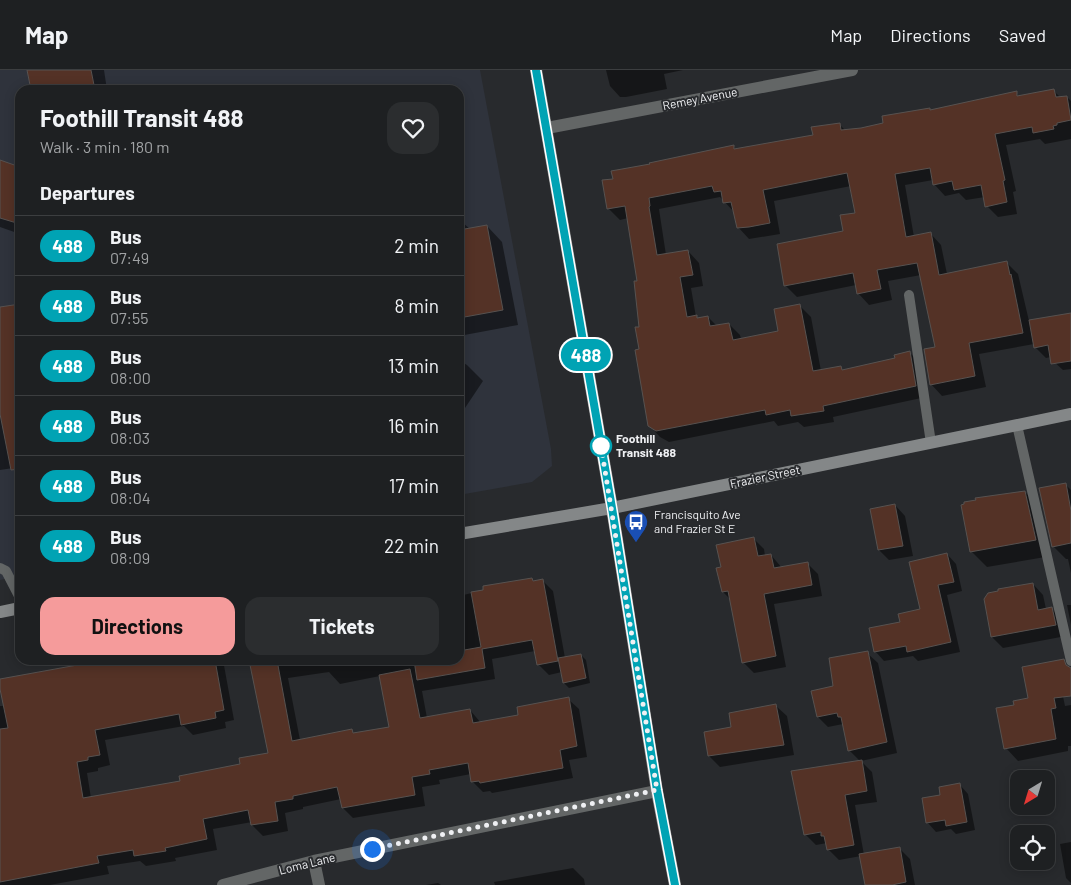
<!DOCTYPE html>
<meta charset="utf-8">
<style>
:root{--surface:#1e2022;--page:#2b2d2f;--text:#f1f3f6;--muted:#a1a3a5;--line:#3c3e40;--accent:#f59b9b}
body{margin:0;font-family:Barlow,sans-serif;background:var(--page);color:var(--text);height:100vh;display:flex;flex-direction:column;font-size:19px;white-space:nowrap}
*{box-sizing:border-box;margin:0}
p{font-size:16px;color:var(--muted)}
.icon{flex:none;width:28px;height:28px;fill:none;stroke:currentColor;stroke-width:2;stroke-linecap:round;stroke-linejoin:round}
.map{position:relative;flex:1;overflow:hidden}
.panel{position:absolute;left:15px;top:15px;width:449px;height:580px;display:flex;flex-direction:column;background:var(--surface);border-radius:15px;box-shadow:0 2px 12px #0003,0 0 0 1px var(--line)}
.panel>*{flex:none}
.badge{padding:0 10px;border-radius:16px;font-size:18px;line-height:32px}
.needle{width:32px;rotate:218deg}
.buttons{position:absolute;left:1010px;top:700px;display:grid;gap:10px}
.buttons a{display:grid;place-items:center;width:45px;height:45px;border-radius:10px;background:var(--surface);box-shadow:0 2px 12px #0003,0 0 0 1px var(--line);font-size:25px}
.you{position:absolute;width:25px;height:25px;margin:-12px;border:4px solid #fff;border-radius:50%;background:#1a73e8;box-shadow:0 0 0 8px #1a73e833}
.map>.badge{position:absolute;translate:-50% -50%;box-shadow:0 0 0 2px #fff}
h2{padding:0 25px;font-size:19px;line-height:45px}
.round{display:grid;place-items:center;flex:none;width:52px;height:52px;border-radius:15px;background:var(--page)}
.overview{display:flex;align-items:center;justify-content:space-between;height:85px;padding:0 25px}
h1{font-size:24px;font-weight:700;line-height:38px}
.button{display:flex;gap:10px;margin-top:auto;padding:10px 25px}
.button a{flex:1;height:58px;border-radius:15px;background:var(--accent);color:#111;font-size:20px;font-weight:700;line-height:58px;text-align:center}
.button a+a{background:var(--page);color:var(--text)}
ul{padding:0;list-style:none}
li{display:flex;align-items:center;gap:15px;height:60px;padding:0 25px;border-top:1px solid var(--line)}
li div{flex:1}
li b{display:block;font-size:19px}
li em{font-style:normal}
li .badge{min-width:55px;font-weight:700;text-align:center}
header{display:flex;align-items:center;gap:30px;box-sizing:border-box;height:70px;padding:0 25px;background:var(--surface);border-bottom:1px solid var(--line)}
header strong{font-size:24px}
nav{display:flex;gap:28px;margin-inline-start:auto;font-size:18px}
.map>svg:first-child{display:block}
.built{fill:#2f333c}
.shadow{fill:#0007;fill-rule:evenodd}
.building{fill:#543226;stroke:#575250}
.lines{fill:none;stroke-linecap:round;stroke-linejoin:round}
.lane{stroke:#636666;stroke-width:10}
.street{stroke:#636666;stroke-width:12}
.secondary{stroke:#848788;stroke-width:12}
.line-casing{stroke:#fff;stroke-width:11}
.line{stroke:#00a3b4;stroke-width:8}
.walk{stroke:#eff0f3;stroke-width:5;stroke-dasharray:0 9}
.stop-dot{fill:#fff;stroke:#00a3b4;stroke-width:2.5}
.labels{text-anchor:middle;stroke-width:4;stroke-linejoin:round;paint-order:stroke}
.street-label{font-size:12px;fill:#eff0f3;stroke:#282a2d}
.stop-label{font-size:12px;font-weight:bold;fill:#eff0f3;stroke:#282a2d;text-anchor:start}
.poi-label{font-size:12px;fill:#eff0f3;stroke:#282a2d;text-anchor:start}
</style>
<header>
<strong>Map</strong>
<nav><a>Map</a><a>Directions</a><a>Saved</a></nav>
</header>
<div class="map">
<svg width="1071" height="815" viewBox="0 0 1071 815">
<rect width="100%" height="100%" fill="#282a2d"/>
<!-- built -->
<path class="built" d="M0 0H480L551 379 552 396 532 412 459 425V20H20V506L0 510Z"/>
<!-- shadow -->
<path class="shadow" d="M28 0H104L107 20H32Z
M606 0H683L664 4 667 19 626 27H620L610 16Z
M1054 21 1061 28 1067 27 1071 31V69L1045 74 1040 69 1006 75 1016 121 1013 122 1017 144 998 147 987 136 985 127 966 130 959 123 945 126 934 114 933 110 905 115 914 167 930 163 941 175 947 204 1007 193 1018 204 1029 251 1071 244V299L1063 300 1052 290 1051 287 1046 288 1035 277 1034 274 979 284 986 317 942 326 931 314 936 278 921 205 888 211 892 230 869 235 858 223 856 215 797 227 785 215 844 162 857 144 851 116 774 131 780 164 749 169 738 157 735 143 720 127 659 139 666 185 688 181 699 193 703 216 691 218 696 247 698 249 708 247 717 256 729 254 740 265 741 269 780 262 800 236 811 247 821 301 841 298 844 301 896 289 910 283 921 294 926 327 833 347 834 352 804 357 798 352 778 356 774 351 669 372 660 367 649 355 641 280 639 212 628 148 620 150 608 138 614 110 733 76 737 80 814 66 839 54 846 61 885 54 930 40 931 41 1016 23 1020 27Z
M0 91 20 98V164L0 157Z
M459 152H462L470 159 487 156 502 172 518 255 459 266Z
M20 235V397L0 400V239Z
M459 290 467 295 483 311 459 347Z
M1065 414 1071 420V503L1068 489H1066L1053 476Z
M1025 422 1041 438 1051 486 987 497 971 481Z
M895 435 905 446 913 486 889 490 879 480Z
M753 468 764 479 765 486 771 485 782 498 808 494 818 504 822 526 774 534 786 597 754 603 743 592 731 530 723 522Z
M947 484 956 494 962 521 947 525 960 582 918 591 913 586 884 591 875 581 902 553 922 540Z
M532 509 535 512 543 511 553 521 565 588 581 585 586 590 590 613 569 618 564 613 562 602 549 605 538 594 535 581 492 589 495 609 422 621 427 648 470 640 481 653 520 646 568 629 579 639 587 687 569 690 573 708 492 723 490 721 483 722 472 711 471 704 439 710 440 714 422 717 425 736 353 748 343 738 341 729 303 737V739L285 743 288 761 263 766 252 755V752L213 759 217 780 175 788 176 791 146 796 140 791 107 796 109 804 50 815H0V636H5L0 610 112 590H223L234 650 225 652 226 658 193 665 184 656 105 670 110 695 98 698V701L87 703 91 728 182 712 241 695 270 684 250 590H459V526ZM329 602 340 614 380 606 390 658 355 664 351 660 300 670 288 608Z
M1033 514 1043 525 1046 539 1051 538 1062 549 1066 566 1003 578 992 567 985 529Z
M1067 535H1071V555Z
M867 583 878 593 897 683 861 691 872 702 877 732 855 735 864 785 899 778 910 789 915 815H867L861 786 839 790 828 779 827 773 816 775 805 764 860 691 849 680 843 654 828 657 818 647 835 617Z
M1059 607 1065 636 1071 635V676H1068V681L1018 691 1006 678 1015 636 1030 629Z
M776 636 787 646 794 685 720 697 709 686 705 663 733 658Z
M960 715 968 724 975 760 956 764 951 759 936 762 928 753 923 729 942 726Z
M1071 772V813L1066 808 1060 774Z
M573 798 584 809 585 815H495L494 812Z
M438 813 441 815H426Z"/>
<!-- building -->
<path class="building" d="M27 0H91L95 20H31Z
M1054 19 1056 27 1067 26 1071 50 1057 53V55L1053 56 1054 59 1033 63 1032 57 995 64 1005 110 1003 111 1007 132 985 137 981 115 954 120 952 111 933 115 930 98 895 104 906 167 931 162 939 205 1007 191 1010 205 1011 204 1023 263 969 273 975 306 930 315 924 279 935 277 917 193 877 200 881 219 857 224 853 203 784 216 777 174 843 161 840 145 855 143 847 103 763 120 770 153 749 157 737 158 731 132 723 133 721 121 714 122 712 116 649 128 650 136 649 137 657 185 688 180 693 205 680 207 687 247 697 245V248L708 246 710 256 729 253 733 270 778 261 774 239 800 234 813 301 841 296 842 300 895 288 894 285 910 281 916 316 823 336 824 341 791 346 790 340 766 345 765 340 656 361 648 356 635 280 639 279 635 257H639L634 211H637L625 136 607 139 602 110 613 109 611 101 650 94 649 93 734 75V79L813 65 811 57 840 53 841 60 861 58 883 53 882 46 930 38V40L1017 21V26Z
M0 90 20 97V154L0 148Z
M487 155 503 240 459 248V160Z
M20 234V399L11 400 0 344V237Z
M1071 243V291L1051 294 1048 275 1034 278 1029 250Z
M1066 413 1071 441V473L1052 477 1039 418Z
M1025 421 1036 470 970 482 961 435 964 434V432L976 430 975 428Z
M895 434 903 476 878 480 870 439Z
M754 467 758 486 771 484 774 498 808 492 812 515 764 524 776 586 742 593 728 521 722 522 716 498 721 497 716 475Z
M947 483 954 512 938 515 951 572 907 582 906 576 874 582 869 558 900 552 898 544 920 539 909 492Z
M532 508 533 511 543 509 558 591 537 595 532 570 482 579 485 598 417 610 414 590H459V581L481 577 471 522 483 520V516Z
M1033 513 1038 540 1052 537 1056 555 991 567 984 529 988 523 998 521V519Z
M868 581 887 672 848 681 841 647H838L837 643 817 647 811 621 833 616 829 588Z
M581 584 586 608 563 613 558 588Z
M1064 589 1066 595 1071 598V626L1054 628 1056 638 1051 639 1056 669 1004 679 996 638 1014 635 1013 631 1028 628 1022 597Z
M105 590H215L224 640 215 642 216 648 181 655 179 644 95 660 100 685 88 687V690L77 692 83 728 180 711 179 706 240 694 239 688 268 683 249 590H277L292 671 352 659 353 663 389 657 379 605 410 599 420 648 470 639 473 653 518 645 517 637 569 627 577 676 560 680 563 698 480 713 479 711 471 712 468 693 429 700 430 704 412 707 415 725 342 738 337 717 293 726V729L275 732 278 751 251 755 248 740 203 749 207 769 165 778 166 781 134 786 133 780 97 786 99 793 0 812V659L8 658 0 619V609Z
M776 634 784 675 708 686 704 662 731 657 729 643Z
M862 690 867 721 845 725 854 775 827 780 824 766H821V762L804 765 791 701Z
M960 713 967 752 946 756 945 750 926 753 922 728 940 725 939 717Z
M900 777 906 812 892 815H865L859 784Z"/>
<g class="lines">
<!-- lane -->
<path class="lane" d="M909 225 931 373
M1017 355 1071 591
M0 498 6 501 20 528"/>
<!-- street -->
<path class="street" d="M547 58 852 0
M314 791 319 815
M223 815 314 791 657 721"/>
<!-- secondary -->
<path class="secondary" d="M536 0 612 438 657 721 675 815
M459 464 612 438 1071 344
M0 542 20 538"/>
</g>
<g class="lines">
<!-- line casing -->
<g class="line-casing">
<path id="line" d="M536 0 612 438 657 720 675 815"/>
</g>
<!-- line -->
<use href="#line" class="line"/>
<!-- walk -->
<path class="walk" d="M372 779 657 720 601 376"/>
</g>
<!-- icons -->
<defs>
<g id="bus-pin" transform="scale(1.25)"><path d="M0 17L-7.5 6A9.5 9.5 0 1 1 7.5 6Z" fill="#1a4fb4" stroke="#282a2d"/><path d="M-5-6H5V4H4V6H2V4H-2V6H-4V4H-5ZM-3.5-4V0h7V-4ZM-3.5 1.2v1.5H-2V1.2ZM2 1.2v1.5H3.5V1.2Z" fill="#fff"/></g>
</defs>
<g fill-rule="evenodd">
<use href="#bus-pin" x="636" y="452"/>
</g>
<!-- markers -->
<circle class="stop-dot" cx="601" cy="376" r="10"/>
<g class="labels">
<!-- street labels -->
<g class="street-label">
<text transform="translate(700 29) rotate(-11)" y="4">Remey Avenue</text>
<text transform="translate(765 407) rotate(-12)" y="4">Frazier Street</text>
<text transform="translate(307 794) rotate(-14)" y="4">Loma Lane</text>
</g>
<!-- stop labels -->
<g class="stop-label">
<text x="616" y="373">Foothill<tspan x="616" dy="14">Transit 488</tspan></text>
</g>
<!-- poi labels -->
<g class="poi-label">
<text x="654" y="449">Francisquito Ave<tspan x="654" dy="14">and Frazier St E</tspan></text>
</g>
</g>
</svg>
<div class="buttons">
<a><svg class="needle" viewBox="-14 -14 28 28"><path d="M0-13l5 13h-10z" fill="#e53935"/><path d="M0 13l5-13h-10z" fill="#a1a3a5"/></svg></a>
<a><svg class="icon" aria-label="locate" viewBox="0 0 24 24"><circle cx="12" cy="12" r="6"/><path d="M12 2v4M12 18v4M2 12h4M18 12h4"/></svg></a>
</div>
<div class="you" style="left:372px;top:779px"></div>
<b class="badge" style="left:586px;top:285px;background:#00a3b4;color:#fff">488</b>
<section class="panel">
<div class="overview"><div><h1>Foothill Transit 488</h1><p>Walk · 3 min · 180 m</p></div><a class="round"><svg class="icon" aria-label="heart" viewBox="0 0 24 24"><path d="M12 20l-8-8c-3-5 5-10 8-4 3-6 11-1 8 4z"/></svg></a></div>
<h2>Departures</h2>
<ul>
<li><span class="badge" style="background:#00a3b4;color:#fff">488</span><div><b>Bus</b><p>07:49</p></div><em>2 min</em></li>
<li><span class="badge" style="background:#00a3b4;color:#fff">488</span><div><b>Bus</b><p>07:55</p></div><em>8 min</em></li>
<li><span class="badge" style="background:#00a3b4;color:#fff">488</span><div><b>Bus</b><p>08:00</p></div><em>13 min</em></li>
<li><span class="badge" style="background:#00a3b4;color:#fff">488</span><div><b>Bus</b><p>08:03</p></div><em>16 min</em></li>
<li><span class="badge" style="background:#00a3b4;color:#fff">488</span><div><b>Bus</b><p>08:04</p></div><em>17 min</em></li>
<li><span class="badge" style="background:#00a3b4;color:#fff">488</span><div><b>Bus</b><p>08:09</p></div><em>22 min</em></li>
</ul>
<div class="button"><a>Directions</a><a>Tickets</a></div>
</section>
</div>
